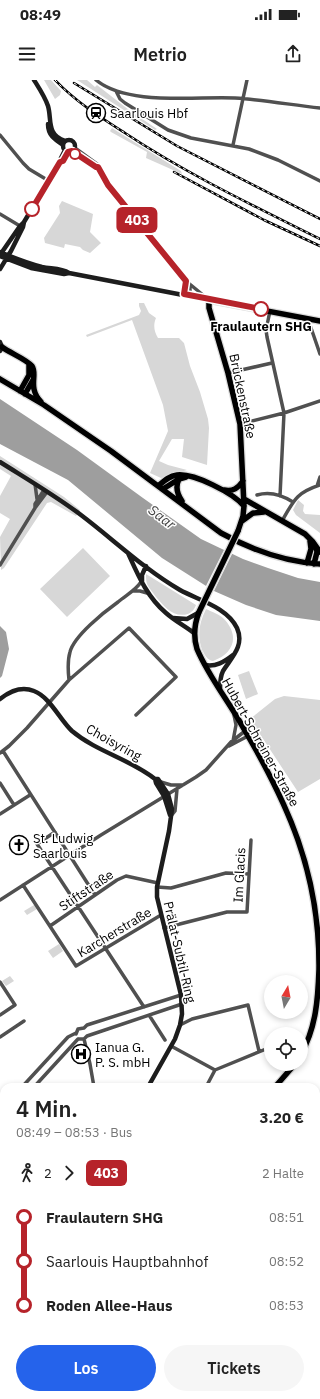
<!DOCTYPE html>
<html lang="de">
<meta charset="utf-8">
<style>
:root{--surface:#fff;--page:#f6f6f6;--text:#222;--muted:#767676;--accent:#2563eb}
body{margin:0;font-family:"IBM Plex Sans",sans-serif;background:var(--page);color:var(--text);height:100vh;display:flex;flex-direction:column;font-size:15px;white-space:nowrap}
*{box-sizing:border-box;margin:0}
p{font-size:13px;color:var(--muted)}
.icon{flex:none;width:22px;height:22px;fill:none;stroke:currentColor;stroke-width:2;stroke-linecap:round;stroke-linejoin:round}
.map{position:relative;flex:1;overflow:hidden}
.drawer{position:absolute;left:0px;top:1003px;width:320px;height:316px;display:flex;flex-direction:column;background:var(--surface);border-radius:12px 12px 0 0;box-shadow:0 2px 6px #0003}
.drawer>*{flex:none}
.badge{padding:0 8px;border-radius:6px;font-size:14px;line-height:26px}
.needle{width:26px;rotate:10deg}
.controls{position:absolute;left:264px;top:895px;display:grid;gap:8px}
.controls a{display:grid;place-items:center;width:44px;height:44px;border-radius:50%;background:var(--surface);box-shadow:0 2px 6px #0003;font-size:20px}
.map>.badge{position:absolute;translate:-50% -50%;box-shadow:0 0 0 2px #fff}
.legs{display:flex;align-items:center;gap:6px;height:44px;padding:0 16px;font-size:13px}
.legs p{margin-inline-start:auto}
.overview{display:flex;align-items:center;justify-content:space-between;height:68px;padding:0 16px}
h1{font-size:22px;font-weight:600;line-height:30px}
.button{display:flex;gap:8px;margin-top:auto;padding:8px 16px}
.button a{flex:1;height:46px;border-radius:24px;background:var(--accent);color:#fff;font-size:16px;font-weight:600;line-height:46px;text-align:center}
.button a+a{background:var(--page);color:var(--text)}
ul{padding:0 16px;list-style:none}
li{display:flex;align-items:center;gap:14px;height:44px;font-size:15px}
li i{display:grid;place-items:center;width:6px;height:100%;margin:0 5px;background:currentColor}
li i::after{content:'';width:10px;height:10px;margin:-5px;border:3px solid;border-radius:50%;background:var(--surface)}
li p{margin-inline-start:auto}
li:first-child i{background:linear-gradient(#0000 50%,currentColor 0)}
li:last-child i{background:linear-gradient(currentColor 50%,#0000 0)}
.status{display:flex;justify-content:space-between;align-items:center;height:28px;padding:0 20px;background:var(--surface);direction:ltr}
.status svg{height:11px;fill:currentColor}
header{display:flex;justify-content:space-between;align-items:center;height:52px;padding:0 16px;background:var(--surface);font-size:18px;font-weight:600}
.map>svg:first-child{display:block}
.green{fill:#d7d7d7}
.water{fill:#9e9e9e}
.pier{fill:#fff}
.lines{fill:none;stroke-linecap:round;stroke-linejoin:round}
.primary-casing{stroke:#dbdbdb;stroke-width:8}
.street{stroke:#505050;stroke-width:3.5}
.secondary{stroke:#1d1d1d;stroke-width:4.5}
.primary{stroke:#000;stroke-width:5.5}
.rail-casing{stroke:#000;stroke-width:2.5}
.rail{stroke:#fff;stroke-width:1;stroke-dasharray:3;stroke-linecap:butt}
.primary-bridge-casing{stroke:#dbdbdb;stroke-width:8;stroke-linecap:butt}
.primary-bridge{stroke:#000;stroke-width:5.5}
.line-1-casing{stroke:#fff;stroke-width:9}
.line-1{stroke:#b6232a;stroke-width:6}
.stop-1-dot{fill:#fff;stroke:#b6232a;stroke-width:2}
.labels{text-anchor:middle;stroke-width:3;stroke-linejoin:round;paint-order:stroke}
.poi-label{font-size:13px;fill:#000;stroke:#fff;text-anchor:start}
.stop-label{font-size:13px;font-weight:bold;fill:#000;stroke:#fff}
.street-label{font-size:13px;fill:#000;stroke:#fff}
.water-label{font-size:14px;font-style:italic;fill:#3f3f3f;stroke:#fff}
</style>
<div class="status"><b>08:49</b><svg viewBox="0 0 49 12"><path d="M0 12V9h3v3zM5 12V6h3v6zM10 12V3h3v9zM15 12V0h3v12zM26 1h20v11H26zM47 4h2v5h-2z"/></svg></div>
<header><svg class="icon" aria-label="menu" viewBox="0 0 24 24"><path d="M4 6h16M4 12h16M4 18h16"/></svg>Metrio<svg class="icon" aria-label="share" viewBox="0 0 24 24"><path d="M12 15V3M7 8l5-5 5 5M5 13v7h14v-7"/></svg></header>
<div class="map">
<svg width="320" height="1319" viewBox="0 0 320 1319">
<rect width="100%" height="100%" fill="#fff"/>
<!-- green -->
<path class="green" d="M44 0H51L61 11 60 15 55 19Z
M77 0H87L95 7 97 5 129 30 157 49 155 50Z
M112 48 181 91 182 94 146 78 147 72 111 52 110 51Z
M62 121 93 134 90 152 101 163 90 173 83 170 80 167 65 164 64 168 45 163 44 158 60 133 59 126Z
M139 223H144L149 233 156 238C153 245 154 251 158 258H179L184 263 190 286 200 312 208 339 209 348 207 385 182 377 184 359H172L159 381 168 385 187 390 161 398 150 393 168 351 163 325 132 240 87 257 86 255 139 235 141 231 139 226Z
M0 376 64 417 80 430 76 436 51 422 47 423 4 488 1 490 0 457 10 439 0 433V416L11 396 0 389Z
M298 420 304 425 303 431 305 434 320 435V453L296 435 293 430Z
M83 468 110 496 67 537 40 509Z
M146 494 196 525C194 530 192 532 188 534 173 538 165 527 156 517 153 513 149 508 147 504 146 501 146 497 146 494Z
M206 529C212 532 220 534 225 540 240 557 233 574 213 581 207 580 205 575 202 570 197 555 199 543 206 529Z
M249 591 258 614 246 619 238 595Z
M284 616 320 620V699L298 712 250 639 275 619Z
M34 825 37 829 27 835 24 831Z
M59 864 63 871 53 878 48 871Z
M10 896 14 901 6 906 2 901Z
M4 1084V1157L0 1156V1086Z
M240 1315H257L259 1319H242Z"/>
<!-- water -->
<path class="water" d="M0 319 77 370 143 418 201 459 243 479 268 488 298 498 320 502V541L276 535 246 525 214 511 162 478 68 400 0 364Z
M0 546 6 552 9 569 2 596 0 598Z"/>
<!-- pier -->
<path class="pier" d="M225 468 233 472 213 513 205 508Z"/>
<g class="lines">
<!-- primary casing -->
<g class="primary-casing">
<path id="primary" d="M2 267C10 273 26 279 32 286 38 295 27 307 41 322
M0 299 44 325 111 371 221 453C252 470 285 482 320 484
M20 311 29 295V285
M25 314 33 300
M158 406C164 401 169 396 177 395 194 393 233 413 244 426
M163 409 179 399
M224 410C233 412 238 408 243 401
M244 419 305 454 313 462 320 472
M182 421C177 414 175 407 179 399L186 397
M242 441 253 433 264 432
M238 451 243 436 244 426 240 344 228 293 209 228V220L320 241
M307 483 311 469 310 461
M314 484 317 472 316 467
M199 532C194 545 193 556 197 569 208 595 226 618 240 642 288 723 320 793 319 889 318 919 316 948 301 974
M275 1007 295 984
M0 1162 4 1163"/>
</g>
<!-- street -->
<path class="street" d="M96 0C127 26 196 16 235 18 264 20 292 25 320 28
M116 11 120 19 125 23 168 50 191 58 249 69 278 80 320 101
M0 55 23 83 29 89 49 101
M233 65 247 0
M75 68 97 84 104 100 108 105 186 201 209 220
M72 71 96 87H99
M0 134 20 146
M190 205V215
M184 214 186 201
M270 231 266 250 267 257 284 333 280 416
M309 239 310 245 320 274
M228 293 272 283
M240 344 284 333 320 321
M35 404 37 419
M317 406 320 397
M257 415C270 411 282 415 293 422
M35 428V424L44 410
M282 441C294 420 296 413 320 405
M0 485 35 428 47 412
M133 511H140L147 513
M69 600C68 591 67 582 70 572 74 556 104 532 118 522 126 515 135 511 141 502
M233 661 236 645 234 635
M229 666 248 656
M3 671 95 815
M0 673 9 666 27 648 69 600 129 548 176 597 136 635
M161 702 171 705H183
M0 703 14 725
M0 734 30 715
M171 736 175 731 177 709
M55 752 37 764 144 927
M23 805 76 886 161 835
M157 807 171 808 226 793 249 794
M0 820 101 755 196 697 206 690 231 662 245 651
M50 846 117 800 126 796 158 803
M164 848 227 832H247L251 760
M0 902 15 925 0 935
M149 935 165 960
M180 945 192 939 248 925 259 971
M84 948 87 945 181 915
M76 954 78 949 84 948
M0 957 24 941
M78 959H84L87 956 182 924
M84 959 90 984 94 1007
M171 966 215 990
M22 1007 68 957 76 953
M34 1007 78 959
M206 1007 215 990 271 967
M159 1315 160 1319
M210 1315 212 1319
M291 1315 293 1319"/>
<!-- secondary -->
<path class="secondary" d="M34 0C39 8 45 17 48 26 52 39 46 55 65 61
M48 44C48 55 54 59 63 65
M63 66a6 6 0 1 1 12 0a6 6 0 1 1-12 0Z
M60 82 63 81 69 72
M0 172C14 178 27 183 42 187 51 189 61 188 69 193L209 220
M0 175 20 146 24 142
M0 176 31 188 64 194 69 193
M0 189 11 171 23 147 24 142 60 82V80L65 70
M0 262 2 267 0 271
M0 382C27 399 56 416 81 435 114 460 144 489 180 510 198 520 227 527 237 548 245 566 231 578 223 591 220 597 220 603 220 609
M128 473C138 495 147 517 166 533 175 541 185 546 194 553
M142 502V495L146 486
M173 538 187 539 198 533
M205 585C216 587 224 582 233 575
M0 619C10 611 22 606 34 611 50 617 60 640 72 651 97 672 130 679 155 699H158L168 714 172 729 169 751 157 807V817L181 915 182 934 180 945 175 959 148 1007
M155 699 156 703 164 716 170 735
M0 1028H4
M0 1042H4
M125 1315 126 1319"/>
<!-- primary -->
<use href="#primary" class="primary"/>
<!-- rail casing -->
<g class="rail-casing">
<path id="rail" d="M55 0C76 22 100 37 125 53 187 94 254 126 320 159
M74 3 177 66 320 139
M174 92 264 140 320 166"/>
</g>
<!-- rail -->
<use href="#rail" class="rail"/>
<!-- primary-bridge casing -->
<g class="primary-bridge-casing">
<path id="primary-bridge" d="M199 532 238 451"/>
</g>
<!-- primary-bridge -->
<use href="#primary-bridge" class="primary-bridge"/>
</g>
<g class="lines">
<!-- line-1 casing -->
<g class="line-1-casing">
<path id="line-1" d="M32 129 60 82 63 81 68 72 72 71 96 87H98L108 105 186 201 184 214 261 229"/>
</g>
<!-- line-1 -->
<use href="#line-1" class="line-1"/>
</g>
<!-- icons -->
<defs>
<g id="station-ring" transform="scale(1)"><circle r="9.5" fill="#fff" stroke="#000" stroke-width="1.5"/><path d="M-3-6H3Q5-6 5-4V2Q5 4 3 4L4.5 6H3L1.5 4h-3L-3 6H-4.5L-3 4Q-5 4-5 2V-4Q-5-6-3-6ZM-3.5-4v3h7v-3ZM-3.5 1v1.5H-2V1ZM2 1v1.5H3.5V1Z" fill="#000"/></g>
<g id="church-ring" transform="scale(1)"><circle r="9.5" fill="#fff" stroke="#000" stroke-width="1.5"/><path d="M-1.2-6h2.4v3.5h3.3v2.4h-3.3V6h-2.4V-.1h-3.3v-2.4h3.3Z" fill="#000"/></g>
<g id="hospital-ring" transform="scale(1)"><circle r="9.5" fill="#fff" stroke="#000" stroke-width="1.5"/><path d="M-5-5h3v3.5h4V-5h3V5h-3V1.5h-4V5h-3Z" fill="#000"/></g>
</defs>
<g fill-rule="evenodd">
<use href="#station-ring" x="96" y="33"/>
<use href="#church-ring" x="19" y="765"/>
<use href="#hospital-ring" x="81" y="974"/>
</g>
<!-- markers -->
<g class="stop-1-dot">
<circle cx="75" cy="74" r="5"/>
<circle cx="32" cy="129" r="7"/>
<circle cx="261" cy="229" r="7"/>
</g>
<g class="labels">
<!-- poi labels -->
<g class="poi-label">
<text x="110" y="38">Saarlouis Hbf</text>
<text x="33" y="763">St. Ludwig<tspan x="33" dy="15">Saarlouis</tspan></text>
<text x="95" y="972">Ianua G.<tspan x="95" dy="15">P. S. mbH</tspan></text>
</g>
<!-- stop labels -->
<g class="stop-label">
<text x="261" y="251">Fraulautern SHG</text>
</g>
<!-- street labels -->
<g class="street-label">
<text transform="translate(243 316) rotate(78)" y="5">Brückenstraße</text>
<text transform="translate(114 662) rotate(29)" y="5">Choisyring</text>
<text transform="translate(261 662) rotate(61)" y="5">Hubert-Schreiner-Straße</text>
<text transform="translate(239 795) rotate(-87)" y="5">Im Glacis</text>
<text transform="translate(86 810) rotate(-34)" y="5">Stiftstraße</text>
<text transform="translate(114 852) rotate(-31)" y="5">Karcherstraße</text>
<text transform="translate(180 872) rotate(77)" y="5">Prälat-Subtil-Ring</text>
</g>
<!-- water labels -->
<g class="water-label">
<text transform="translate(162 437) rotate(37)" y="5">Saar</text>
</g>
</g>
</svg>
<div class="controls">
<a><svg class="needle" viewBox="-14 -14 28 28"><path d="M0-13l5 13h-10z" fill="#e53935"/><path d="M0 13l5-13h-10z" fill="#767676"/></svg></a>
<a><svg class="icon" aria-label="locate" viewBox="0 0 24 24"><circle cx="12" cy="12" r="6"/><path d="M12 2v4M12 18v4M2 12h4M18 12h4"/></svg></a>
</div>
<b class="badge" style="left:137px;top:140px;background:#b6232a;color:#fff">403</b>
<section class="drawer">
<div class="overview"><div><h1>4 Min.</h1><p>08:49 – 08:53 · Bus</p></div><b>3.20 €</b></div>
<div class="legs"><svg class="icon" aria-label="walk" viewBox="0 0 24 24"><circle cx="13" cy="4" r="2"/><path d="M13 8l-2 6 4 7M11 14l-3 7M7 12l3-4h3l4 4"/></svg>2<svg class="icon" aria-label="forward" viewBox="0 0 24 24"><path d="M9 5l7 7-7 7"/></svg><b class="badge" style="background:#b6232a;color:#fff">403</b><p>2 Halte</p></div>
<ul>
<li><i style="color:#b6232a"></i><b>Fraulautern SHG</b><p>08:51</p></li>
<li><i style="color:#b6232a"></i><span>Saarlouis Hauptbahnhof</span><p>08:52</p></li>
<li><i style="color:#b6232a"></i><b>Roden Allee-Haus</b><p>08:53</p></li>
</ul>
<div class="button"><a>Los</a><a>Tickets</a></div>
</section>
</div>
